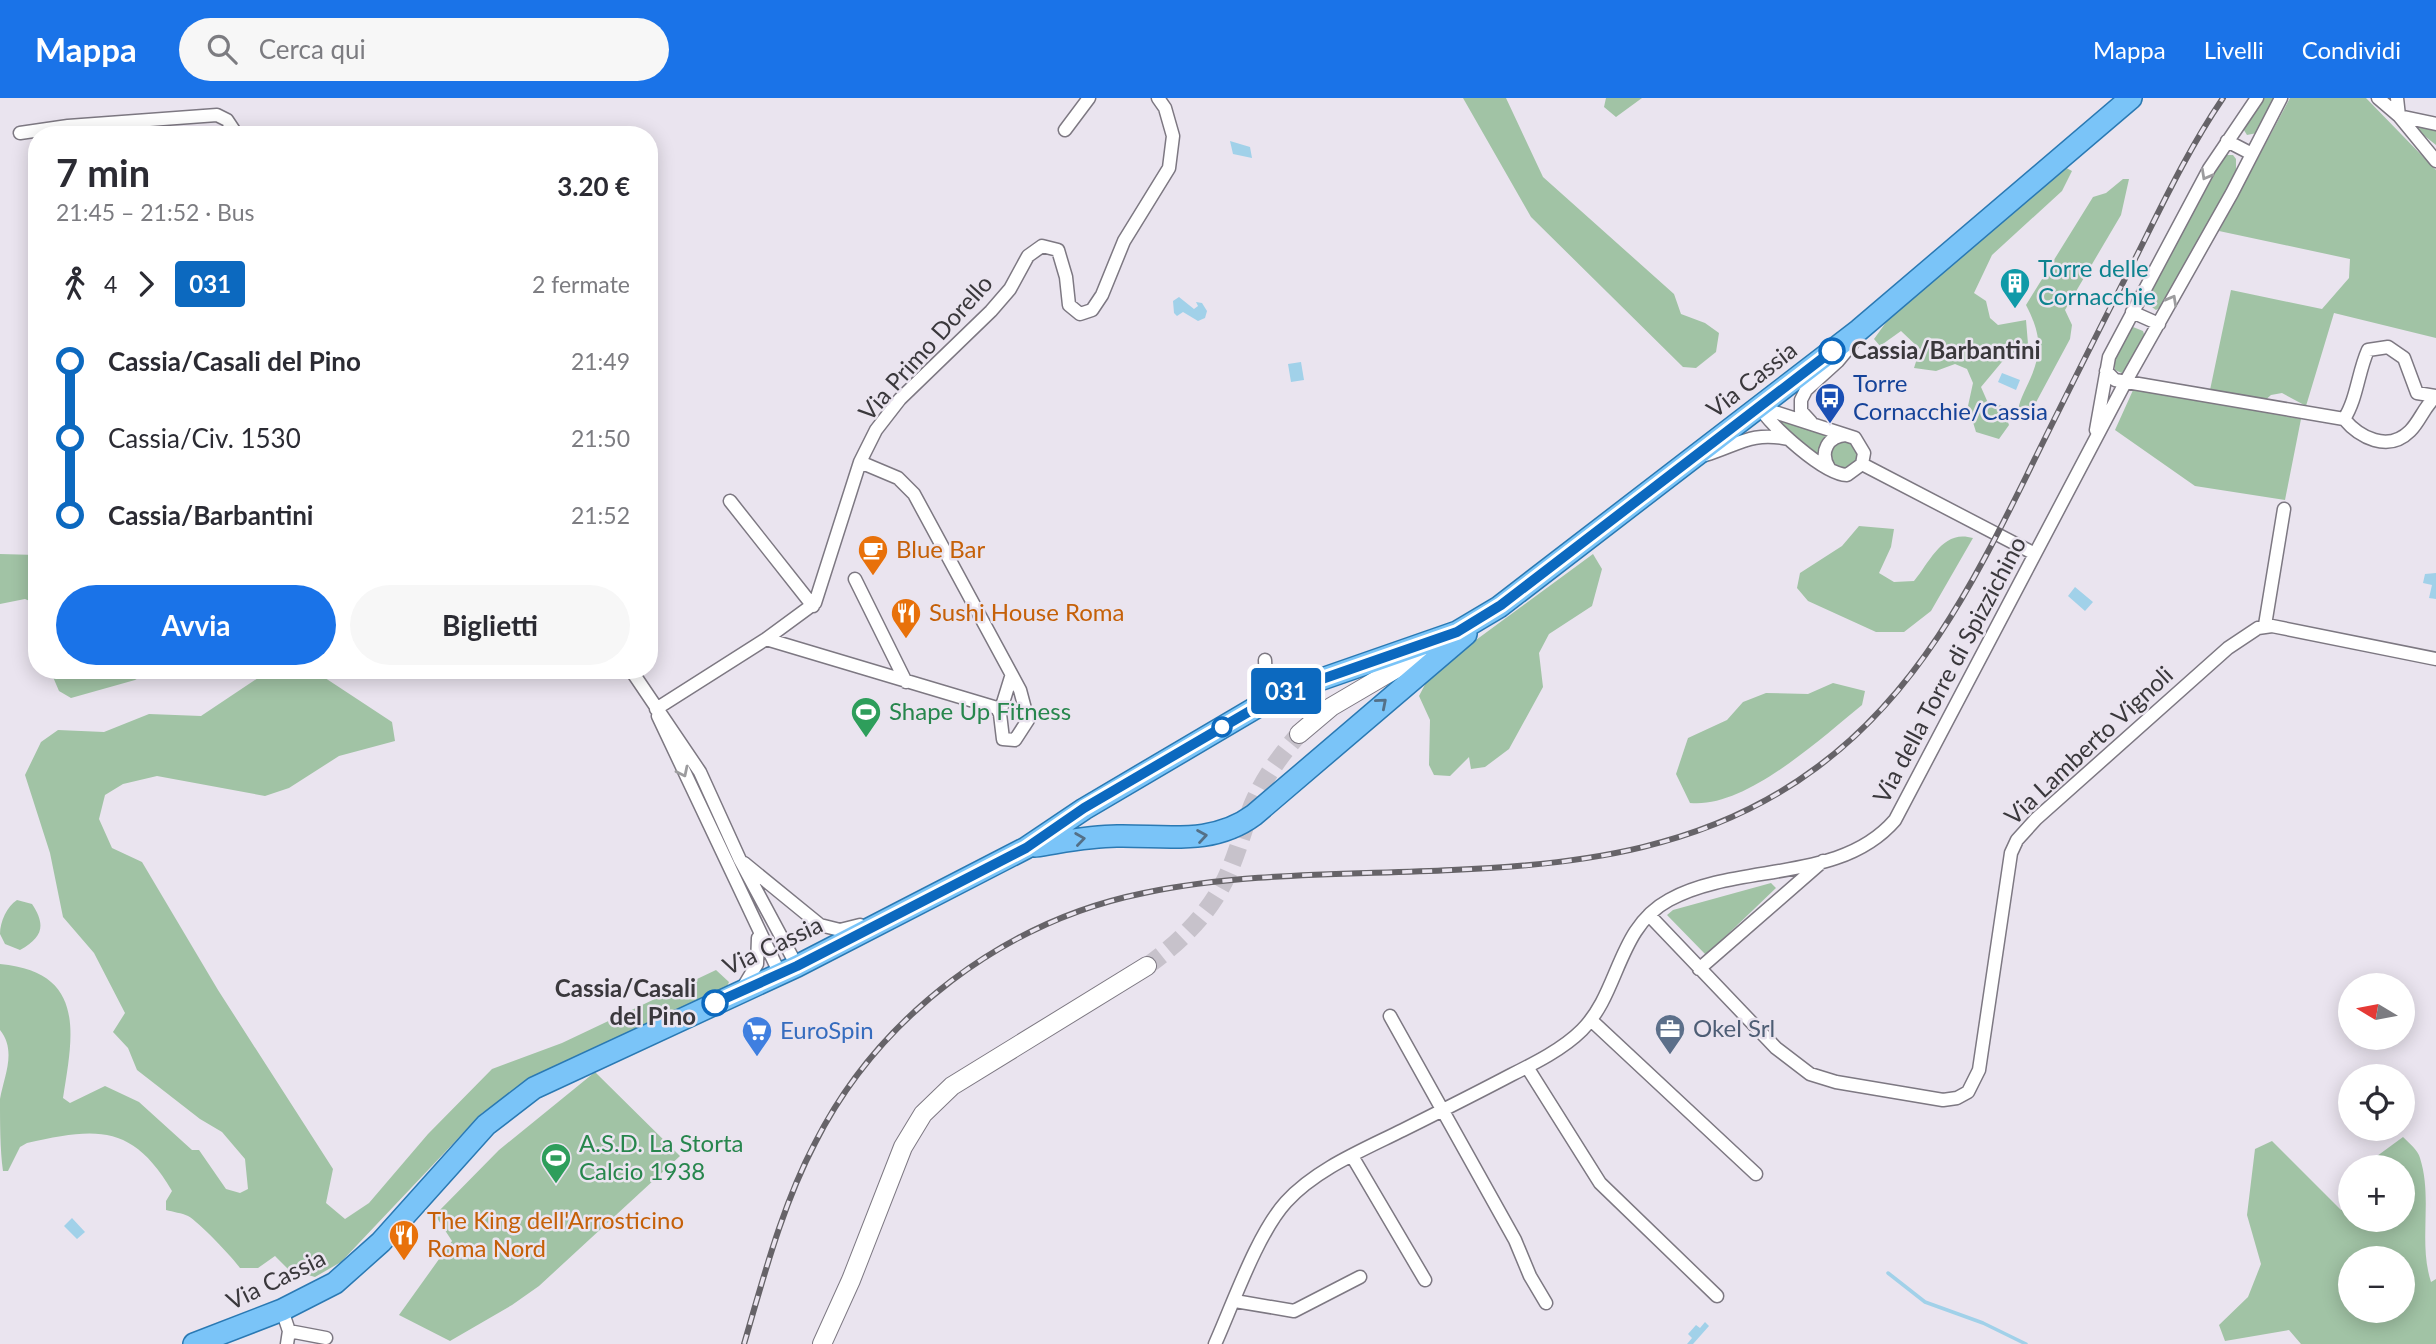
<!DOCTYPE html>
<html lang="it">
<meta charset="utf-8">
<style>
:root{--surface:#fff;--page:#f7f7f7;--text:#2b2b33;--muted:#7c7c81;--accent:#1a73e8}
body{margin:0;font-family:Lato,sans-serif;background:var(--page);color:var(--text);height:100vh;display:flex;flex-direction:column;font-size:26px;white-space:nowrap}
*{box-sizing:border-box;margin:0}
p{font-size:23px;color:var(--muted)}
.icon{flex:none;width:38px;height:38px;fill:none;stroke:currentColor;stroke-width:2;stroke-linecap:round;stroke-linejoin:round}
.map{position:relative;flex:1;overflow:hidden}
.details{position:absolute;left:28px;top:28px;width:630px;height:553px;display:flex;flex-direction:column;background:var(--surface);border-radius:28px;box-shadow:0 4px 18px #0003}
.details>*{flex:none}
.badge{padding:0 14px;border-radius:5px;font-size:24px;line-height:46px}
.needle{width:46px;rotate:280deg}
.tools{position:absolute;left:2338px;top:875px;display:grid;gap:14px}
.tools a{display:grid;place-items:center;width:77px;height:77px;border-radius:50%;background:var(--surface);box-shadow:0 4px 18px #0003;font-size:35px}
.map>.badge{position:absolute;translate:-50% -50%;box-shadow:0 0 0 4px #fff}
.legs{display:flex;align-items:center;gap:10px;height:77px;padding:0 28px;font-size:23px}
.legs p{margin-inline-start:auto}
.head{display:flex;align-items:center;justify-content:space-between;height:119px;padding:0 28px}
h1{font-size:38px;font-weight:700;line-height:52px}
.action{display:flex;gap:14px;margin-top:auto;padding:14px 28px}
.action a{flex:1;height:80px;border-radius:42px;background:var(--accent);color:#fff;font-size:28px;font-weight:700;line-height:80px;text-align:center}
.action a+a{background:var(--page);color:var(--text)}
ul{padding:0 28px;list-style:none}
li{display:flex;align-items:center;gap:24px;height:77px;font-size:26px}
li i{display:grid;place-items:center;width:10px;height:100%;margin:0 9px;background:currentColor}
li i::after{content:'';width:18px;height:18px;margin:-9px;border:5px solid;border-radius:50%;background:var(--surface)}
li p{margin-inline-start:auto}
li:first-child i{background:linear-gradient(#0000 50%,currentColor 0)}
li:last-child i{background:linear-gradient(currentColor 50%,#0000 0)}
header{display:flex;align-items:center;gap:42px;box-sizing:border-box;height:98px;padding:0 35px;background:var(--accent);color:#fff}
header strong{font-size:33px}
nav{display:flex;gap:38px;margin-inline-start:auto;font-size:24px}
.search{width:490px;height:63px;background:var(--page);display:flex;align-items:center;gap:18px;box-sizing:border-box;padding:0 24px;border-radius:38px;color:var(--muted);font-size:26px}
.map>svg:first-child{display:block}
.green{fill:#a1c3a5;fill-rule:evenodd}
.water{fill:#a1d1e9}
.lines{fill:none;stroke-linecap:round;stroke-linejoin:round}
.stream{stroke:#a1d1e9;stroke-width:3.5}
.secondary-tunnel{stroke:#c7c2cb;stroke-width:18;stroke-dasharray:18 9;stroke-linecap:butt}
.minor-casing{stroke:#7d7882;stroke-width:15}
.secondary-casing{stroke:#7d7882;stroke-width:20}
.primary-casing{stroke:#2a79b3;stroke-width:24}
.minor{stroke:#fff;stroke-width:12}
.secondary{stroke:#fff;stroke-width:18}
.primary{stroke:#7ac4f8;stroke-width:21}
.rail-casing{stroke:#666368;stroke-width:6}
.rail{stroke:#eae4ef;stroke-width:3.5;stroke-dasharray:10;stroke-linecap:butt}
.oneway{stroke:#9c9c9e}
.oneway2{stroke:#547087}
.line-1-casing{stroke:#fff;stroke-width:16}
.line-1{stroke:#0c69bf;stroke-width:10}
.stop-1-dot{fill:#fff;stroke:#0c69bf;stroke-width:3.5}
.labels{text-anchor:middle;stroke-width:5;stroke-linejoin:round;paint-order:stroke}
.culture-label{font-size:24px;fill:#0d838f;stroke:#eae4ef;text-anchor:start}
.street-label{font-size:24px;fill:#3a383c;stroke:#eae4ef}
.stop-label{font-size:24px;font-weight:bold;fill:#3a383c;stroke:#eae4ef;text-anchor:start}
.transit-label{font-size:24px;fill:#164399;stroke:#eae4ef;text-anchor:start}
.food-label{font-size:24px;fill:#c56008;stroke:#eae4ef;text-anchor:start}
.leisure-label{font-size:24px;fill:#27864d;stroke:#eae4ef;text-anchor:start}
.service-label{font-size:24px;fill:#4e5e75;stroke:#eae4ef;text-anchor:start}
.shop-label{font-size:24px;fill:#366cbe;stroke:#eae4ef;text-anchor:start}
</style>
<header>
<strong>Mappa</strong>
<div class="search"><svg class="icon" aria-label="search" viewBox="0 0 24 24"><circle cx="10" cy="10" r="6"/><path d="M15 15l6 6"/></svg>Cerca qui</div>
<nav><a>Mappa</a><a>Livelli</a><a>Condividi</a></nav>
</header>
<div class="map">
<svg width="2436" height="1246" viewBox="0 0 2436 1246">
<rect width="100%" height="100%" fill="#eae4ef"/>
<!-- green -->
<path class="green" d="M1463 0H1506L1543 79 1674 196 1681 216 1705 225 1719 235 1716 254 1696 270 1683 269 1531 119Z
M1606 0H1642L1616 19 1604 9Z
M2262 0H2273V4L2257 35 2247 37 2242 29Z
M2290 0H2366L2436 72V240L2334 215 2306 308 2282 295 2271 297 2263 304 2210 292 2231 192 2322 211 2349 180 2350 161 2219 133Z
M2412 28 2436 32V47Z
M2222 57H2233L2236 61V73L2166 206 2156 212 2145 204Z
M2061 67 2072 73 2062 93 1992 157 1974 195 1986 203 1990 220 1998 227 2026 222 2028 246 2006 259 1981 289 1988 305 2002 308 2009 327 1999 341 1976 334 1968 308 1973 285 1967 271 1955 266 1936 273 1914 270 1920 251 1901 233 1880 248 1874 241 1892 216Z
M2123 81H2129L2121 117 2065 212 2072 227 2070 241 2027 321H2018C2017 309 2021 301 2026 290 2042 257 2043 240 2026 207L2093 99 2106 95Z
M2133 229 2143 233 2145 239 2124 276 2115 272 2114 261 2127 232Z
M2134 290 2301 321 2285 402 2195 388 2115 332Z
M1777 321 1827 337 1820 358 1776 325Z
M1830 357a14 14 0 1 1 28 0a14 14 0 1 1-28 0Z
M1859 428 1894 431 1891 449 1879 475 1894 484 1914 483C1931 462 1943 431 1973 440L1931 513 1904 534H1876L1808 503 1797 490 1800 475 1842 448Z
M0 456 37 457V506L25 501 0 506Z
M1593 456 1602 471 1592 508 1549 536 1539 555 1543 589 1509 651 1485 669 1471 671 1469 659 1450 678 1434 677 1429 667 1430 622 1419 598 1431 575Z
M55 572H152L135 582 71 600 59 593 53 579Z
M270 572H313L392 624 395 643 339 658 289 690 265 698 157 678 123 686 105 697 99 721 112 750 142 764 218 892 333 1071 326 1105 345 1121 369 1105 428 1036 492 971 562 945 716 872 729 884 723 898 509 999 482 1015 341 1164 315 1179 288 1171 275 1158 258 1170H240C234 1161 198 1123 188 1118 182 1115 173 1114 166 1112V1103L172 1093C132 1025 96 1030 27 1045L20 1049 8 1073H3C0 1052 0 1023 0 1001 4 978 17 953 0 932V866C87 874 73 937 63 1000L70 1005 105 988 139 1004 192 1052H199L226 1091 240 1095 248 1091 245 1061 222 1034 200 1021 137 972 128 950 113 934 125 915 94 855 63 819 50 755 25 677 41 644 58 632 104 634 149 616 201 618Z
M1833 585 1865 593 1862 607C1820 641 1745 711 1690 705L1676 676 1688 640 1727 622 1743 604 1766 595 1808 596Z
M1771 785 1776 790 1706 857 1667 817 1673 812Z
M17 802 32 806C46 827 43 839 20 852L5 846 0 836C0 824 7 808 17 802Z
M595 974 680 1058 539 1188 512 1207 450 1243 399 1217 452 1143 435 1117 499 1052Z
M2403 1039C2409 1045 2418 1052 2420 1060 2433 1101 2418 1144 2431 1184L2436 1181V1246H2301L2289 1232 2225 1243 2219 1227 2248 1199 2261 1166 2247 1117 2255 1051 2272 1043 2341 1112 2350 1110V1122H2403V1069H2362ZM2350 1160H2403V1213H2350Z"/>
<!-- water -->
<path class="water" d="M1230 43 1250 49 1252 60 1233 56Z
M1179 199 1194 211 1198 208 1196 204 1202 205 1207 213 1205 220 1198 223 1183 214 1177 218 1174 215 1173 203Z
M1301 264 1304 282 1291 284 1288 266Z
M2002 275 2020 282 2016 292 1998 284Z
M2436 475V501L2429 500 2432 487 2423 485 2425 476Z
M2075 489 2093 504 2085 513 2068 498Z
M72 1120 85 1134 77 1141 64 1128Z
M1705 1224 1709 1228 1693 1246H1687L1692 1240 1688 1236 1696 1227 1700 1230Z"/>
<g class="lines">
<!-- stream -->
<path class="stream" d="M1888 1175 1925 1204 1983 1225 2026 1246"/>
<!-- secondary-tunnel -->
<path class="secondary-tunnel" d="M1147 868C1179 845 1209 816 1226 780 1237 757 1243 732 1252 708 1263 681 1280 658 1299 636"/>
<!-- minor casing -->
<g class="minor-casing">
<path id="minor" d="M2378 0 2399 18 2436 63
M2397 0 2399 18
M2399 18 2436 26
M1065 32 1089 0
M20 35 68 28 217 17 227 22 237 37
M2227 43 2252 56
M2132 214 2159 226
M2106 273 2115 282 2344 321
M1759 309 1855 340 1864 355 1862 366 1847 377C1823 376 1773 329 1759 309Z
M2344 321C2357 301 2358 274 2368 252L2388 249 2404 260 2417 295 2436 298
M2344 321C2359 339 2388 355 2410 333 2420 323 2424 309 2436 298
M1811 324 1801 313V302L1806 292 1838 263 1853 245
M2096 332 2109 259 2209 71 2257 0
M1705 357C1738 347 1752 333 1788 341
M1862 366 2035 456
M1829 370C1819 354 1828 338 1846 337
M730 403 813 508
M855 481 906 584
M2265 527 2284 411
M766 541 997 610 1000 616 1003 641 1015 642 1028 622 1020 592 914 396 898 380 860 364
M1265 562 1266 584
M631 572 700 674 740 762 797 868
M997 610 1002 608 1011 579
M656 611 766 541 815 505 860 364 876 332 900 301 991 213 1010 191 1028 158 1042 148 1058 152 1066 179 1069 207 1080 216 1092 212 1102 197 1124 143 1169 70 1173 38 1165 10 1158 0
M658 618 780 876
M744 765 820 827 840 832 860 827
M1649 817 1776 950 1810 976 1836 984 1943 1002 1957 1000 1968 994 1979 972 2011 755 2017 742 2036 721 2228 550 2258 530 2272 528 2436 561
M1699 871 1823 763
M742 891 757 866 758 840
M1390 918 1515 1142 1530 1178 1546 1205
M1591 922 1756 1076
M1527 969 1600 1085 1717 1198
M1352 1058 1425 1182
M1235 1203 1294 1213 1360 1179
M282 1212 289 1233 287 1246
M289 1233 326 1240
M1215 1246C1233 1206 1257 1136 1286 1104 1316 1071 1363 1052 1403 1032 1439 1014 1475 996 1511 977 1535 965 1563 951 1582 932 1620 894 1617 830 1669 802 1738 764 1840 786 1895 722L2126 283 2232 95 2281 0"/>
</g>
<!-- secondary casing -->
<g class="secondary-casing">
<path id="secondary" d="M1299 636 1331 609 1440 545
M822 1246 851 1182 903 1049 923 1016 952 988 1147 868"/>
</g>
<!-- primary casing -->
<g class="primary-casing">
<path id="primary" d="M1035 748C1062 744 1089 738 1117 738 1165 737 1212 748 1254 717L1466 536
M194 1246 282 1212 335 1185 381 1144 486 1027 534 990 797 868 1026 750 1084 711 1279 596 1457 534 1499 509 1859 232 2131 0"/>
</g>
<!-- minor -->
<use href="#minor" class="minor"/>
<!-- secondary -->
<use href="#secondary" class="secondary"/>
<!-- primary -->
<use href="#primary" class="primary"/>
<!-- rail casing -->
<g class="rail-casing">
<path id="rail" d="M744 1246C764 1178 782 1108 815 1045 879 918 1005 823 1144 795 1244 774 1350 777 1452 772 1582 767 1709 750 1816 670 1917 596 1972 488 2026 379 2062 305 2099 232 2136 159 2163 105 2189 50 2223 0"/>
</g>
<!-- rail -->
<use href="#rail" class="rail"/>
</g>
<!-- one-way arrows -->
<defs><path id="oneway-chevron" d="M-2-3.5L2.5 0L-2 3.5" fill="none" stroke-width="1.6" stroke-linecap="round" stroke-linejoin="round" transform="scale(1.75)"/></defs>
<g class="oneway">
<use href="#oneway-chevron" transform="translate(2206 77) rotate(119)"/>
<use href="#oneway-chevron" transform="translate(2172 202) rotate(-61)"/>
<use href="#oneway-chevron" transform="translate(683 674) rotate(64)"/>
</g>
<g class="oneway2">
<use href="#oneway-chevron" transform="translate(1382 605) rotate(-41)"/>
<use href="#oneway-chevron" transform="translate(1202 738) rotate(-9)"/>
<use href="#oneway-chevron" transform="translate(1080 741) rotate(-8)"/>
</g>
<g class="lines">
<!-- line-1 casing -->
<g class="line-1-casing">
<path id="line-1" d="M715 905 797 868 1026 750 1084 710 1279 596 1457 534 1501 507 1832 253"/>
</g>
<!-- line-1 -->
<use href="#line-1" class="line-1"/>
</g>
<!-- icons -->
<defs>
<g id="building-pin" transform="scale(1.575)"><path d="M0 17L-7.5 6A9.5 9.5 0 1 1 7.5 6Z" fill="#0f9aa8" stroke="#eae4ef"/><path d="M-4-6H4V6H1V3H-1V6H-4ZM-2.5-4.3h1.7v1.8h-1.7ZM.8-4.3h1.7v1.8H.8ZM-2.5-1h1.7V.8h-1.7ZM.8-1h1.7V.8H.8Z" fill="#fff"/></g>
<g id="bus-pin" transform="scale(1.575)"><path d="M0 17L-7.5 6A9.5 9.5 0 1 1 7.5 6Z" fill="#1a4fb4" stroke="#eae4ef"/><path d="M-5-6H5V4H4V6H2V4H-2V6H-4V4H-5ZM-3.5-4V0h7V-4ZM-3.5 1.2v1.5H-2V1.2ZM2 1.2v1.5H3.5V1.2Z" fill="#fff"/></g>
<g id="cafe-pin" transform="scale(1.575)"><path d="M0 17L-7.5 6A9.5 9.5 0 1 1 7.5 6Z" fill="#e8710a" stroke="#eae4ef"/><path d="M-5.5-4.5H6V0H3Q3 3.5 0 3.5H-2.5Q-5.5 3.5-5.5 0ZM3-3.2v2h1.7v-2ZM-6 4.5H4V6H-6Z" fill="#fff"/></g>
<g id="restaurant-pin" transform="scale(1.575)"><path d="M0 17L-7.5 6A9.5 9.5 0 1 1 7.5 6Z" fill="#e8710a" stroke="#eae4ef"/><path d="M-5-6h1v4h1v-4h1v4h1v-4h1v5L-1.5 .5V6h-2V.5L-5-1ZM5-6V6H3V1.5H1.5Q1.5-4 5-6Z" fill="#fff"/></g>
<g id="stadium-pin" transform="scale(1.575)"><path d="M0 17L-7.5 6A9.5 9.5 0 1 1 7.5 6Z" fill="#2e9e5b" stroke="#eae4ef"/><path d="M0-5a6.5 5 0 1 0 0 10a6.5 5 0 1 0 0-10ZM-3.5-1.8h7v3.6h-7Z" fill="#fff"/></g>
<g id="office-pin" transform="scale(1.575)"><path d="M0 17L-7.5 6A9.5 9.5 0 1 1 7.5 6Z" fill="#5c6f8a" stroke="#eae4ef"/><path d="M-6-3h4V-5.5h4V-3h4V5H-6ZM-1-4.5V-3h2v-1.5ZM-6 0V1H6V0Z" fill="#fff"/></g>
<g id="supermarket-pin" transform="scale(1.575)"><path d="M0 17L-7.5 6A9.5 9.5 0 1 1 7.5 6Z" fill="#3f7fe0" stroke="#eae4ef"/><path d="M-6-5.5h2.5l.6 2H6L4.5 2H-2.5L-4.4-4H-6ZM-1.5 3.2a1.3 1.3 0 1 0 .1 0ZM3 3.2a1.3 1.3 0 1 0 .1 0Z" fill="#fff"/></g>
</defs>
<g fill-rule="evenodd">
<use href="#building-pin" x="2015" y="185"/>
<use href="#bus-pin" x="1830" y="300"/>
<use href="#cafe-pin" x="873" y="452"/>
<use href="#restaurant-pin" x="906" y="515"/>
<use href="#stadium-pin" x="866" y="614"/>
<use href="#office-pin" x="1670" y="931"/>
<use href="#supermarket-pin" x="757" y="933"/>
<use href="#stadium-pin" x="556" y="1060"/>
<use href="#restaurant-pin" x="404" y="1137"/>
</g>
<!-- markers -->
<g class="stop-1-dot">
<circle cx="1832" cy="253" r="12"/>
<circle cx="1222" cy="629" r="9"/>
<circle cx="715" cy="905" r="12"/>
</g>
<g class="labels">
<!-- culture labels -->
<g class="culture-label">
<text x="2038" y="179">Torre delle<tspan x="2038" dy="28">Cornacchie</tspan></text>
</g>
<!-- street labels -->
<g class="street-label">
<text transform="translate(926 250) rotate(-48)" y="8">Via Primo Dorello</text>
<text transform="translate(1752 282) rotate(-38)" y="8">Via Cassia</text>
<text transform="translate(1950 572) rotate(-62)" y="8">Via della Torre di Spizzichino</text>
<text transform="translate(2089 648) rotate(-43)" y="8">Via Lamberto Vignoli</text>
<text transform="translate(773 848) rotate(-25)" y="8">Via Cassia</text>
<text transform="translate(276 1182) rotate(-26)" y="8">Via Cassia</text>
</g>
<!-- stop labels -->
<g class="stop-label">
<text x="1851" y="261">Cassia/Barbantini</text>
<text x="696" y="899" text-anchor="end">Cassia/Casali<tspan x="696" dy="28">del Pino</tspan></text>
</g>
<!-- transit labels -->
<g class="transit-label">
<text x="1853" y="294">Torre<tspan x="1853" dy="28">Cornacchie/Cassia</tspan></text>
</g>
<!-- food labels -->
<g class="food-label">
<text x="896" y="460">Blue Bar</text>
<text x="929" y="523">Sushi House Roma</text>
<text x="427" y="1131">The King dell'Arrosticino<tspan x="427" dy="28">Roma Nord</tspan></text>
</g>
<!-- leisure labels -->
<g class="leisure-label">
<text x="889" y="622">Shape Up Fitness</text>
<text x="579" y="1054">A.S.D. La Storta<tspan x="579" dy="28">Calcio 1938</tspan></text>
</g>
<!-- service labels -->
<g class="service-label">
<text x="1693" y="939">Okel Srl</text>
</g>
<!-- shop labels -->
<g class="shop-label">
<text x="780" y="941">EuroSpin</text>
</g>
</g>
</svg>
<div class="tools">
<a><svg class="needle" viewBox="-14 -14 28 28"><path d="M0-13l5 13h-10z" fill="#e53935"/><path d="M0 13l5-13h-10z" fill="#7c7c81"/></svg></a>
<a><svg class="icon" aria-label="locate" viewBox="0 0 24 24"><circle cx="12" cy="12" r="6"/><path d="M12 2v4M12 18v4M2 12h4M18 12h4"/></svg></a>
<a>+</a>
<a>−</a>
</div>
<b class="badge" style="left:1286px;top:593px;background:#0c69bf;color:#fff">031</b>
<section class="details">
<div class="head"><div><h1>7 min</h1><p>21:45 – 21:52 · Bus</p></div><b>3.20 €</b></div>
<div class="legs"><svg class="icon" aria-label="walk" viewBox="0 0 24 24"><circle cx="13" cy="4" r="2"/><path d="M13 8l-2 6 4 7M11 14l-3 7M7 12l3-4h3l4 4"/></svg>4<svg class="icon" aria-label="forward" viewBox="0 0 24 24"><path d="M9 5l7 7-7 7"/></svg><b class="badge" style="background:#0c69bf;color:#fff">031</b><p>2 fermate</p></div>
<ul>
<li><i style="color:#0c69bf"></i><b>Cassia/Casali del Pino</b><p>21:49</p></li>
<li><i style="color:#0c69bf"></i><span>Cassia/Civ. 1530</span><p>21:50</p></li>
<li><i style="color:#0c69bf"></i><b>Cassia/Barbantini</b><p>21:52</p></li>
</ul>
<div class="action"><a>Avvia</a><a>Biglietti</a></div>
</section>
</div>
